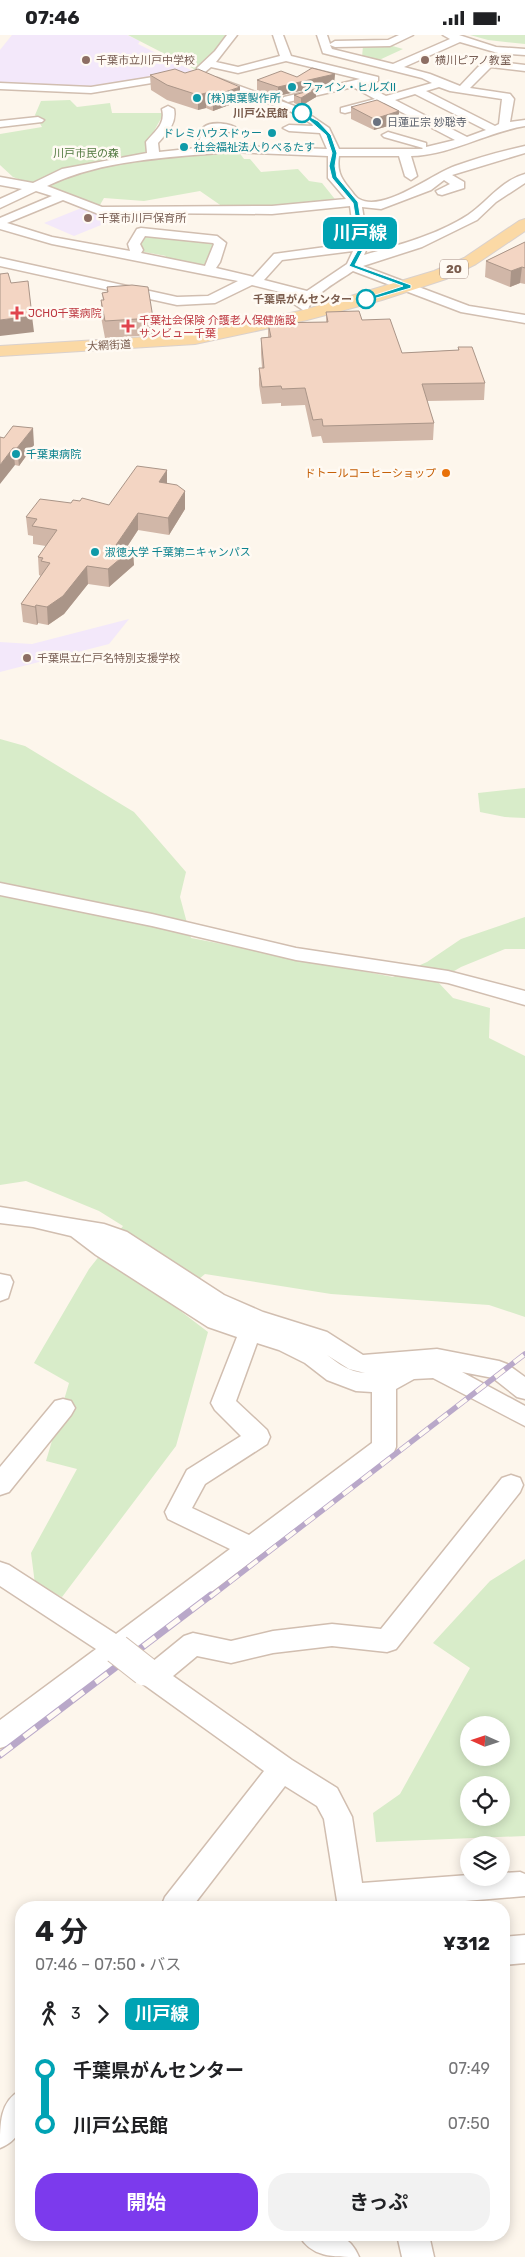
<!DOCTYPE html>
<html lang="ja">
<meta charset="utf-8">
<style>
:root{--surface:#fff;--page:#f2f2f2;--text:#202124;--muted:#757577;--accent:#7c3aed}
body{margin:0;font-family:Rubik,"Noto Sans JP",sans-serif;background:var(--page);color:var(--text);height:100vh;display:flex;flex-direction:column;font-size:19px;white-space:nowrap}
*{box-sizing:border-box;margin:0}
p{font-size:16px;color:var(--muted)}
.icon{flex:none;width:28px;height:28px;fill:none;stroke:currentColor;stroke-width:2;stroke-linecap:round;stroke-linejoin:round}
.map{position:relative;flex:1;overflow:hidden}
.details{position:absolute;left:15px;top:1866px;width:495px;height:340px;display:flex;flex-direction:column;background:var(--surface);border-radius:20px;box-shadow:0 2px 12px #0003}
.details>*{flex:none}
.badge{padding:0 10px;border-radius:8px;font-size:18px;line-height:32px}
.needle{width:32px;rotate:273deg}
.fabs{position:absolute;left:460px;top:1681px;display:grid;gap:10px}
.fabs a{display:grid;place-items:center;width:50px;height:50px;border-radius:50%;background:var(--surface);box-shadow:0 2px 12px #0003;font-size:25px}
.map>.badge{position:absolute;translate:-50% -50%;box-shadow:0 0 0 2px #fff}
.legs{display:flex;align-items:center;gap:8px;height:55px;padding:0 20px;font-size:16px}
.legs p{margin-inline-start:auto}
.head{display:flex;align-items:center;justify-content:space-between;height:85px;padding:0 20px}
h1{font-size:28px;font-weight:700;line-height:38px}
.button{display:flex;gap:10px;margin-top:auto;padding:10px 20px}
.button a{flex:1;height:58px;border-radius:20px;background:var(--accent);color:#fff;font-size:20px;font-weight:700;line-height:58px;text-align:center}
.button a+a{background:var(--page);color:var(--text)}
ul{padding:0 20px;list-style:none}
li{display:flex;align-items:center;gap:18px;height:55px;font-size:19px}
li i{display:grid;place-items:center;width:8px;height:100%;margin:0 6px;background:currentColor}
li i::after{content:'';width:12px;height:12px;margin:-6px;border:4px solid;border-radius:50%;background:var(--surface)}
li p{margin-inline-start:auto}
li:first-child i{background:linear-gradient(#0000 50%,currentColor 0)}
li:last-child i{background:linear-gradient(currentColor 50%,#0000 0)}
.status{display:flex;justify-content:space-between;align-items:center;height:35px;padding:0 25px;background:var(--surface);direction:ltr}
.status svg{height:14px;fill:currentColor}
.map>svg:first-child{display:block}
.education{fill:#f3e8fa}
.green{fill:#d8ecc9;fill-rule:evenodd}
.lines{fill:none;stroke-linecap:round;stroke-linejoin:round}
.minor-casing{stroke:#d1beb0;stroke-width:3}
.major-casing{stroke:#dad1cd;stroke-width:2}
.minor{fill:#fff;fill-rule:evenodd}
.major{fill:#fbd9a5;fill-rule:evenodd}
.rail-far1-casing{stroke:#b9a8c9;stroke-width:5.5}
.rail-casing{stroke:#b9a8c9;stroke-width:7}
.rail-far1{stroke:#fffaf3;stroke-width:4;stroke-dasharray:12;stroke-linecap:butt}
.rail{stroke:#fffaf3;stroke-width:5;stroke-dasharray:15;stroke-linecap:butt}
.minor-bridge-casing{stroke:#d1beb0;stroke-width:31;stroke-linecap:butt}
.minor-bridge{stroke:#fff;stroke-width:29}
.wall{fill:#d1b7a8}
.shaded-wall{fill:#aa9588}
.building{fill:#f3d5c3;stroke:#aa9588}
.line-1{fill:#00a3b4;stroke:#fff}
.education-dot{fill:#8d6e63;stroke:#fffaf3;stroke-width:2}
.culture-dot{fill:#0f9aa8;stroke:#fffaf3;stroke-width:2}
.stop-1-dot{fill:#fff;stroke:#00a3b4;stroke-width:2.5}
.worship-dot{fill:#6b7280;stroke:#fffaf3;stroke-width:2}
.health-dot{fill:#e0444e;stroke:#fffaf3;stroke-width:2}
.food-dot{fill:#e8710a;stroke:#fffaf3;stroke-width:2}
.labels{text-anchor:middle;stroke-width:5;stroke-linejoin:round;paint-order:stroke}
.far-education-label{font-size:11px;fill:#785e54;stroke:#fffaf3;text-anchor:start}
.far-culture-label{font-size:11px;fill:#0d838f;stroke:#fffaf3;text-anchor:start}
.far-stop-label{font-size:11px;font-weight:bold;fill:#7a5c4d;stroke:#fffaf3;text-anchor:end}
.far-worship-label{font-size:11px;fill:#5b616d;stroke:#fffaf3;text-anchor:start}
.far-park-label{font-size:11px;fill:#537a41;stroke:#fffaf3}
.far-health-label{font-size:11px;fill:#be3a42;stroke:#fffaf3;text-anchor:start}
.far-street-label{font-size:11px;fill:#7a5c4d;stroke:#fffaf3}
.far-food-label{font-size:11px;fill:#c56008;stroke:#fffaf3;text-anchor:end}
.shield{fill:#fffaf3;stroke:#a28b7f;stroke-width:1}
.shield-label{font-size:12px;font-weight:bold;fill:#7a5c4d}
</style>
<div class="status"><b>07:46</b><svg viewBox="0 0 49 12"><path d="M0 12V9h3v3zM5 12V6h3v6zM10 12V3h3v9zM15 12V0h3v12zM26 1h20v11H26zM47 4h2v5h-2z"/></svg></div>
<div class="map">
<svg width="525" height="2222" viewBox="0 0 525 2222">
<rect width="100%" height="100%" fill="#fdf6ec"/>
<!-- education -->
<path class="education" d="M12 0H127L140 6 138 9 193 36 84 52 0 47V15Z
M84 172 138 175 74 201 44 188Z
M129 584 109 609 0 637V607L32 609Z"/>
<!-- green -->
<path class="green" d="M128 0H227L222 8 196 35Z
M470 0H525V9L488 5Z
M389 10 403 14 377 26 362 22 363 11Z
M70 65 77 72 110 68 112 78H164L149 105 150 120 238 116 244 124H250L261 137 298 134 309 146 322 148 338 168 226 174 200 156 144 166 104 163 97 175 13 142 0 130V99L42 92 35 80 41 66Z
M142 200 215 207 209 226 204 231 164 224 166 221 139 216 138 209Z
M0 704 25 711 134 777 186 837 180 862 191 903 393 942 427 927 461 904 525 882V914H505L461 932 437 946 453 963 490 973 489 1003 525 1021V1282L489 1270 331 1259 205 1239 170 1268 208 1297 176 1411 62 1562 35 1549 31 1518 77 1434 46 1426 69 1348 34 1328 89 1234 123 1191 99 1176 26 1146 0 1150Z
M525 753V783L505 782 480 777 478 758Z
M525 1524V1801L376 1807 373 1778 400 1759 470 1633 433 1608 490 1546ZM469 1690H501V1722H469ZM469 1750H501V1782H469Z"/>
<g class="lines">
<!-- minor casing -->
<g class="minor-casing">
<path id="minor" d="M227 0H237L216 27 238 32 280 21 273 0H283L291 21 378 42V46L365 50 386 61 432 48 422 43 323 18 317 0H327L330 9 335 6 388 5 399 0H413L390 11 335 12 330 10 332 14 393 29 450 4 443 0H459L496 12 525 14V20L510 19 499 27 525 30V36L491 32 470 53 510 59 514 64 510 87 525 85V91C487 97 451 120 411 121L417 141 411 145 405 141 399 121H339C337 135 340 142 349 153 352 156 355 162 359 164 383 178 432 139 455 131 477 123 502 116 525 111V118L452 140 464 147V153L442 160 438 159 436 156 450 149 444 145 431 155 381 174 362 172 368 211 364 220C399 210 437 200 468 180 487 167 502 145 525 139V148L496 167 477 185 422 212 363 231 469 271 525 280V288L461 277 353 236C337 247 315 258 308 274L303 275 294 269 300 262 252 250 215 268 177 270 0 231V223L177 262 208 261 238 246 52 209 0 194V183L52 161 36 156 0 173V164L22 154 0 150V142L33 148 62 134 147 118 146 107C155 96 166 89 162 74L168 71 174 74C177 88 167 98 158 108L159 117 197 113 204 92C211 86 231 88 238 94L232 97 214 96 209 112 228 111 327 114 320 98 289 96 283 93 289 90 313 91 312 89 292 77 209 47V43H217L300 73 329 93 339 114H422L423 113 384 102 382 100 388 97 426 108V112L455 105 384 68 345 78 341 77V73L375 64 353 52 288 67 282 64 284 62 360 44 286 26 238 38 211 32 205 37H197V33L215 16ZM460 7 498 18 478 32 460 51 430 39 404 32ZM439 52 450 56 502 64 499 89 495 91 426 56ZM415 59 486 95 467 102 395 65ZM228 117 328 121V143L346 164 272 171 102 172 47 151C103 124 167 123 228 117ZM63 165 101 180 144 178 272 179 350 171 355 208 274 219 253 242 250 241 216 233 220 227 226 208 217 201 141 193 137 194 128 209 130 216 52 202 7 188ZM145 201 213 208 214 209 205 231 141 218 143 215 140 209ZM353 216 347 229 307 256 264 245 282 225Z
M178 38 182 39V43L91 58 0 54V48L91 52Z
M38 82 44 85 42 87 0 92V86Z
M0 848 152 879 296 913 448 936 525 956V970L448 948 296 925 152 891 0 860Z
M0 1172 104 1189 127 1197 224 1260 263 1277 327 1297 363 1320 437 1314 499 1326 507 1329 525 1342V1364L517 1362 493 1343 462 1337 525 1371V1391L433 1343 414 1344 396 1354V1412L393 1419 10 1710 0 1713V1685L96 1614 0 1551V1527L9 1530 116 1599 230 1514 168 1484 165 1477 187 1435 241 1401 215 1375 211 1368 237 1302 208 1292 96 1220 71 1201 33 1192 0 1188ZM257 1308 279 1315 305 1328 327 1345 356 1356 372 1357V1408L249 1500 192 1473 205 1449 267 1409 270 1402 267 1395 236 1366ZM327 1320 349 1334 365 1338C349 1337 339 1329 327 1320Z
M0 1239 10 1241 13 1247 8 1263 0 1266Z
M63 1364 71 1366 75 1373 71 1380 9 1457 0 1460V1432L55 1366Z
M511 1440 520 1443 523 1450 520 1457 396 1614 387 1617 332 1611 273 1618 231 1628 197 1621 173 1641 292 1725 337 1753 352 1782 362 1848 469 1840V1842H501V1838L520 1837 525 1839V1861L393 1872H338L324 1784 317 1771 285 1751 192 1872H161L165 1862 264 1736 136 1644 132 1636 136 1628 145 1624 152 1627 184 1601 193 1598 231 1606 273 1596 332 1589 381 1594 502 1443Z
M525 1900V1928L504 1930V1902Z
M21 2055C23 2080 27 2102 0 2113 0 2088 0 2066 21 2055Z
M299 2200C326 2200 347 2193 359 2222 332 2222 311 2222 299 2200Z
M397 2200H429L434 2222H402Z"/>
</g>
<!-- major casing -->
<g class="major-casing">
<path id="major" d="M525 184V196L476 229 446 244 382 265 307 285 195 309 0 321V311L195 299 304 275 434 236 464 223 519 186Z"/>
</g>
<!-- minor -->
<use href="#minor" class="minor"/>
<!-- major -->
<use href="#major" class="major"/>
<!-- rail-far1 casing -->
<g class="rail-far1-casing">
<path id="rail-far1" d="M210 1562 525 1319"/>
</g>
<!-- rail casing -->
<g class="rail-casing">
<path id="rail" d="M0 1720 211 1560"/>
</g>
<!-- rail-far1 -->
<use href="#rail-far1" class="rail-far1"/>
<!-- rail -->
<use href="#rail" class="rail"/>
<!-- minor-bridge casing -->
<g class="minor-bridge-casing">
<path id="minor-bridge" d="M117 1614 145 1636"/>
</g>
<!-- minor-bridge -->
<use href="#minor-bridge" class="minor-bridge"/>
</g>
<!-- wall -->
<path class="wall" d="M335 39 334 48 278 61 257 55V45Z
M150 40 240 66 213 76 206 73 198 75 167 65 151 55Z
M316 54V62L301 71 294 68V60Z
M351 72 399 76V88L374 95 351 84Z
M525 207V249L520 248 510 252 485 242 486 226Z
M107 252 153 283 154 300 105 303 101 282V265H103L102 258 107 257Z
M326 277 362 285 402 318 458 315V312L485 348 484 365 427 366 434 388 433 405 323 408 321 401 312 402 305 370 281 371V368L262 369 259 350V333H262L261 319V303L268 302V288L326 287Z
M0 402 34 410 19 431 15 430Z
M167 435V448L185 456V474L169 500 138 495 127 512 134 530 109 552 88 549 64 579 48 590 38 588 37 590 23 587 21 569 41 541 39 540 38 522 46 511 33 509V501L28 500 26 482 71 468 109 470Z"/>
<!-- shaded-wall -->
<path class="shaded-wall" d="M335 39 334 48 278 61V52Z
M240 52V66L213 76V61Z
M316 54V62L301 71V63Z
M206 58V73L198 75V60Z
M399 76V88L374 95V84Z
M522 232 520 248 510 252 511 236Z
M32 281 34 297 0 301V285Z
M33 393 34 410 19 431 17 413Z
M13 413 15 430 0 449V430Z
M167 435V452L159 447Z
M185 456V474L169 500 168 483Z
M138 478V495L117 527 133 513 134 530 109 552 108 534 116 510Z
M87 531 88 549 64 579 48 590 47 572Z
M36 570 38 588 37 590 35 572Z"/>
<!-- building -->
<path class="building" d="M312 33 335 39 278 52 257 45 281 36 297 42Z
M175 34 185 38 198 34 240 52 213 61 206 58 198 60 167 50 150 40Z
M316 54 301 63 294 60Z
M377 65 399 76 374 84 351 72Z
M525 207V233L522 232 511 236 486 226Z
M8 238 11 248 28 246 32 281 0 285V239Z
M132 250 148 252 153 283 105 286 101 265H104L102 258 108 257 107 252Z
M359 276 362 285 390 284 402 318 459 315 458 312H472L485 348 422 349 434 388 323 391 322 384 313 385 305 353 282 354 281 351 262 352 259 333H264L261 303 271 302 268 288 328 287 326 277Z
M13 391 33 393 17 413H13L0 430V402L4 403Z
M137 431 167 435 159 447 177 450 185 456 168 483 138 478 116 510 133 513 108 534 87 531 63 561 47 572 36 570 35 572 21 569 50 528 41 526 43 523 38 522 57 495 32 491 37 484 26 482 40 464 71 468 73 465 80 466 82 463 109 470Z"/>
<!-- line-1 -->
<path class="line-1" d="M300 77 318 86 331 100 337 118 335 131 337 142 358 167 365 211 355 230 411 250V253L366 266 363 264 403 251 349 231 360 211 353 168 332 143 329 131 332 118 326 100Z"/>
<!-- markers -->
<g class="education-dot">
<circle cx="86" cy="25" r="5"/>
<circle cx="425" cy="25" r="5"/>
<circle cx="88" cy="183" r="5"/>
<circle cx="27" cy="623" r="5"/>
</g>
<g class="culture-dot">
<circle cx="292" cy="52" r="5"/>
<circle cx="197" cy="63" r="5"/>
<circle cx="272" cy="98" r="5"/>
<circle cx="184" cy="112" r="5"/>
<circle cx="16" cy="419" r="5"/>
<circle cx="95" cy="517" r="5"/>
</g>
<g class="stop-1-dot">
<circle cx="302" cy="78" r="9"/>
<circle cx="366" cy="264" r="9"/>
</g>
<circle class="worship-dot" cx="377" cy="87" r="5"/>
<g class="health-dot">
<path d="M14.5 270.5h5v5h5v5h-5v5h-5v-5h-5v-5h5z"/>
<path d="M125.5 283.5h5v5h5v5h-5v5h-5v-5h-5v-5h5z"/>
</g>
<circle class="food-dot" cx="446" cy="438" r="5"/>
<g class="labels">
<!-- far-education labels -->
<g class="far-education-label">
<text x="96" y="29">千葉市立川戸中学校</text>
<text x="435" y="29">横川ピアノ教室</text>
<text x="98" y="187">千葉市川戸保育所</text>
<text x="37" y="627">千葉県立仁戸名特別支援学校</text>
</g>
<!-- far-culture labels -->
<g class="far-culture-label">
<text x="302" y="56">ファイン・ヒルズII</text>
<text x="207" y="67">(株)東葉製作所</text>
<text x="262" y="102" text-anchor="end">ドレミハウスドゥー</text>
<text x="194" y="116">社会福祉法人りべるたす</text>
<text x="26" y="423">千葉東病院</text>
<text x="105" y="521">淑徳大学 千葉第ニキャンパス</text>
</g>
<!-- far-stop labels -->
<g class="far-stop-label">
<text x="288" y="82">川戸公民館</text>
<text x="352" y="268">千葉県がんセンター</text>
</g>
<!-- far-worship labels -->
<g class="far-worship-label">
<text x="387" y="91">日蓮正宗 妙聡寺</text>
</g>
<!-- far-park labels -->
<g class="far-park-label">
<text x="86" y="122">川戸市民の森</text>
</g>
<!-- far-health labels -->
<g class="far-health-label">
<text x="28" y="282">JCHO千葉病院</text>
<text x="139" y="289">千葉社会保険 介護老人保健施設<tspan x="139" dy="13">サンビュー千葉</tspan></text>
</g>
<!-- far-street labels -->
<g class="far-street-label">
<text transform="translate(109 310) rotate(-3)" y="4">大網街道</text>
</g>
<!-- far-food labels -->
<g class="far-food-label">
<text x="436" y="442">ドトールコーヒーショップ</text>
</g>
<!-- shield labels -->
<rect class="shield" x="440" y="224.5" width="28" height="19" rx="4"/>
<g class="shield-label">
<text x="454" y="238">20</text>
</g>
</g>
</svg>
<div class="fabs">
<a><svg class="needle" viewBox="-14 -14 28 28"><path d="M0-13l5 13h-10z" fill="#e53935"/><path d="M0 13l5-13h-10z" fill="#757577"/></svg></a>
<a><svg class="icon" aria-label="locate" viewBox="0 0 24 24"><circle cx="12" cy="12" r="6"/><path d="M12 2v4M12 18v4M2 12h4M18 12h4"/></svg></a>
<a><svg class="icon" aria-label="layers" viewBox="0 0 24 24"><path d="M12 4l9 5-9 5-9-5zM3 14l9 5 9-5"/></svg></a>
</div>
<b class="badge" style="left:360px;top:198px;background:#00a3b4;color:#fff">川戸線</b>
<section class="details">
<div class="head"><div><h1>4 分</h1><p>07:46 – 07:50 · バス</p></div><b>¥312</b></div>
<div class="legs"><svg class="icon" aria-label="walk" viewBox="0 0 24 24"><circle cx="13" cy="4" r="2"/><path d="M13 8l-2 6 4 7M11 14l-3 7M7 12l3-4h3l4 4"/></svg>3<svg class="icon" aria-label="forward" viewBox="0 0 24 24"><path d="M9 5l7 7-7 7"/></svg><b class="badge" style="background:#00a3b4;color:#fff">川戸線</b></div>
<ul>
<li><i style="color:#00a3b4"></i><b>千葉県がんセンター</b><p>07:49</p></li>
<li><i style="color:#00a3b4"></i><b>川戸公民館</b><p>07:50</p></li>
</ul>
<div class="button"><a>開始</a><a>きっぷ</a></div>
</section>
</div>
